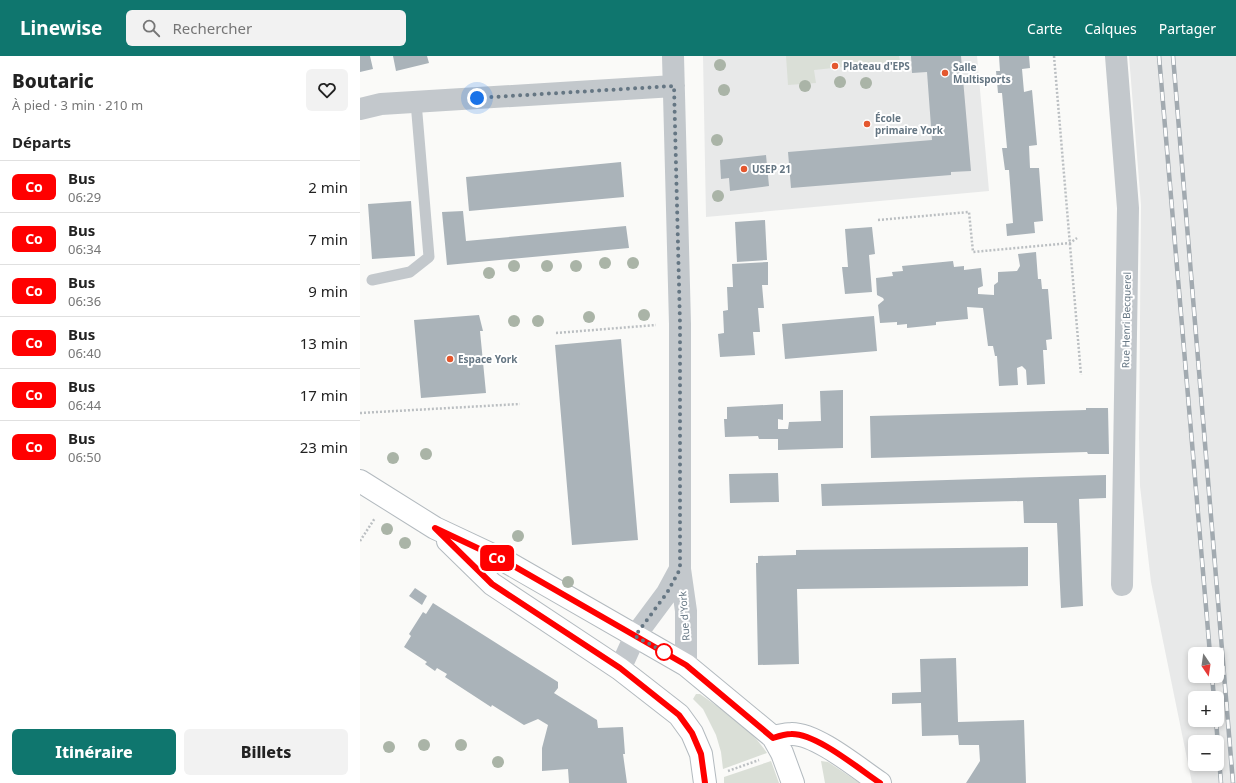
<!DOCTYPE html>
<html lang="fr">
<meta charset="utf-8">
<style>
:root{--surface:#fff;--page:#f2f2f2;--text:#222;--muted:#767676;--line:#e0e0e0;--accent:#0f766e}
body{margin:0;font-family:"Noto Sans",sans-serif;background:var(--page);color:var(--text);height:100vh;display:flex;flex-direction:column;font-size:15px;white-space:nowrap}
*{box-sizing:border-box;margin:0}
p{font-size:13px;color:var(--muted)}
.icon{flex:none;width:22px;height:22px;fill:none;stroke:currentColor;stroke-width:2;stroke-linecap:round;stroke-linejoin:round}
.map{position:relative;flex:1;overflow:hidden}
.sheet{display:flex;flex-direction:column;background:var(--surface);width:360px}
.sheet>*{flex:none}
.badge{padding:0 8px;border-radius:6px;font-size:14px;line-height:26px}
.needle{width:26px;rotate:167deg}
.fabs{position:absolute;left:828px;top:591px;display:grid;gap:8px}
.fabs a{display:grid;place-items:center;width:36px;height:36px;border-radius:6px;background:var(--surface);box-shadow:0 2px 6px #0003;font-size:20px}
.you{position:absolute;width:20px;height:20px;margin:-10px;border:3px solid #fff;border-radius:50%;background:#1a73e8;box-shadow:0 0 0 6px #1a73e833}
.map>.badge{position:absolute;translate:-50% -50%;box-shadow:0 0 0 2px #fff}
h2{padding:0 12px;font-size:15px;line-height:36px}
.round{display:grid;place-items:center;flex:none;width:42px;height:42px;border-radius:6px;background:var(--page)}
.head{display:flex;align-items:center;justify-content:space-between;height:68px;padding:0 12px}
h1{font-size:19px;font-weight:800;line-height:30px}
.primary-button{display:flex;gap:8px;margin-top:auto;padding:8px 12px}
.primary-button a{flex:1;height:46px;border-radius:6px;background:var(--accent);color:#fff;font-size:16px;font-weight:800;line-height:46px;text-align:center}
.primary-button a+a{background:var(--page);color:var(--text)}
ul{padding:0;list-style:none}
li{display:flex;align-items:center;gap:12px;height:52px;padding:0 12px;border-top:1px solid var(--line)}
li div{flex:1}
li b{display:block;font-size:15px}
li em{font-style:normal}
li .badge{min-width:44px;font-weight:700;text-align:center}
header{display:flex;align-items:center;gap:24px;box-sizing:border-box;height:56px;padding:0 20px;background:var(--accent);color:#fff}
header strong{font-size:19px}
nav{display:flex;gap:22px;margin-inline-start:auto;font-size:14px}
.search{width:280px;height:36px;background:var(--page);display:flex;align-items:center;gap:10px;box-sizing:border-box;padding:0 14px;border-radius:6px;color:var(--muted);font-size:15px}
main{display:flex;flex:1;min-height:0}
.map>svg:first-child{display:block}
.built{fill:#e8e9e9;fill-rule:evenodd}
.green{fill:#dadfd7}
.building{fill:#aab3b9}
.lines{fill:none;stroke-linecap:round;stroke-linejoin:round}
.secondary-casing{stroke:#b3babf;stroke-width:24}
.path{stroke:#bbbfc2;stroke-width:2.5;stroke-dasharray:2 2;stroke-linecap:butt}
.service{stroke:#c3c8cc;stroke-width:11}
.minor{stroke:#c3c8cc;stroke-width:22}
.secondary{stroke:#fff;stroke-width:22}
.rail-casing{stroke:#a2aab0;stroke-width:4.5}
.rail{stroke:#fff;stroke-width:3;stroke-dasharray:9;stroke-linecap:butt}
.tree{fill:#aab4a7}
.line-casing{stroke:#fff;stroke-width:9}
.line{stroke:#f00;stroke-width:6}
.walk{stroke:#657683;stroke-width:4;stroke-dasharray:0 7.2}
.poi-dot{fill:#e4572e;stroke:#fff;stroke-width:1.5}
.stop-dot{fill:#fff;stroke:#f00;stroke-width:2}
.labels{text-anchor:middle;stroke-width:4;stroke-linejoin:round;paint-order:stroke}
.poi-label{font-size:10px;font-weight:bold;fill:#657683;stroke:#fff;text-anchor:start}
.street-label{font-size:10px;fill:#657683;stroke:#fff}
</style>
<header>
<strong>Linewise</strong>
<div class="search"><svg class="icon" aria-label="search" viewBox="0 0 24 24"><circle cx="10" cy="10" r="6"/><path d="M15 15l6 6"/></svg>Rechercher</div>
<nav><a>Carte</a><a>Calques</a><a>Partager</a></nav>
</header>
<main>
<section class="sheet">
<div class="head"><div><h1>Boutaric</h1><p>À pied · 3 min · 210 m</p></div><a class="round"><svg class="icon" aria-label="heart" viewBox="0 0 24 24"><path d="M12 20l-8-8c-3-5 5-10 8-4 3-6 11-1 8 4z"/></svg></a></div>
<h2>Départs</h2>
<ul>
<li><span class="badge" style="background:#f00;color:#fff">Co</span><div><b>Bus</b><p>06:29</p></div><em>2 min</em></li>
<li><span class="badge" style="background:#f00;color:#fff">Co</span><div><b>Bus</b><p>06:34</p></div><em>7 min</em></li>
<li><span class="badge" style="background:#f00;color:#fff">Co</span><div><b>Bus</b><p>06:36</p></div><em>9 min</em></li>
<li><span class="badge" style="background:#f00;color:#fff">Co</span><div><b>Bus</b><p>06:40</p></div><em>13 min</em></li>
<li><span class="badge" style="background:#f00;color:#fff">Co</span><div><b>Bus</b><p>06:44</p></div><em>17 min</em></li>
<li><span class="badge" style="background:#f00;color:#fff">Co</span><div><b>Bus</b><p>06:50</p></div><em>23 min</em></li>
</ul>
<div class="primary-button"><a>Itinéraire</a><a>Billets</a></div>
</section>
<div class="map">
<svg width="876" height="727" viewBox="0 0 876 727">
<rect width="100%" height="100%" fill="#fafaf8"/>
<!-- built -->
<path class="built" d="M343 0H617L629 135 346 161Z
M769 0H876V727H832L791 526 780 430 779 381 781 149ZM835 598H857V620H835ZM835 642H857V664H835ZM835 686H857V708H835Z"/>
<!-- green -->
<path class="green" d="M426 0H539L540 5 454 14 456 27 428 29Z
M336 638H340C365 656 390 671 407 697L363 713 361 696 356 679 343 653 333 643Z
M411 705 419 727H364V721Z
M461 705 468 706 500 727H465Z"/>
<!-- building -->
<path class="building" d="M0 0H10L13 13 0 16Z
M33 0H67L69 7 36 15Z
M551 0H601L611 115 591 116V119L431 132 428 96 572 84 567 16 552 17Z
M639 0H669L670 12 662 13 664 36 672 34 677 89 669 90 670 112H679L683 165 674 166 675 177 647 180 646 168 653 167 649 114H645L642 92H647L642 37H638L636 15H640Z
M406 99 409 130 370 135 369 122 361 123 360 104Z
M261 106 264 141 109 155 106 121Z
M51 145 55 200 12 203 8 148Z
M103 155 106 185 266 170 269 192 87 209 82 156Z
M405 164 407 204 377 206 375 166Z
M512 171 515 198 509 199 512 236 485 238 482 211H488L485 173Z
M676 196 678 223H681L682 233H688L692 283 686 284 687 294H683L685 328 667 329 666 314 662 310 657 312 658 329 639 330 637 300H635L633 290H628L623 252 607 251 608 263 576 266V269L547 272V268L537 269V266L520 267 518 249 524 244 523 242 517 239 516 222 533 220 532 216 543 215 542 210 593 205 594 211 604 210V214L621 212 623 230 618 232V238L634 239V229L638 226V216L657 215 660 210 658 198Z
M408 206V229H402L404 252H398L400 276H393L395 299 360 301 358 278 364 277 363 255 368 254 367 231H373L372 208Z
M119 259 123 275H120L126 337 61 342 54 264Z
M514 260 517 295 425 303 422 268Z
M261 283 278 484 212 489 195 289Z
M483 334V392L418 394V383H399L398 380 365 381 364 363H367V351L423 348V364L418 363V373H428L429 366 461 365 460 335Z
M726 352H748L749 398H728L727 396 511 402 510 360 726 354Z
M418 417 419 446 370 447 369 418Z
M746 419V442L719 443 723 550 701 552 697 467H664L663 445 462 450 461 428Z
M668 491V530L437 533 439 608 398 609 396 507H398V500L436 499V494Z
M55 532 67 540 62 549 49 540Z
M73 547 198 626V632L194 637 237 664 238 672 263 671 265 698H263L267 727H209L208 713 182 715V692L188 669 178 663 164 669 132 649 131 651 85 621 87 618 77 612 75 615 65 608 67 606 44 591 51 580 49 578 63 556 66 558Z
M596 602 598 666 664 664 666 727H606L620 705 619 689H599L598 679 562 680 561 647 532 648V637L561 636 560 603Z"/>
<g class="lines">
<!-- secondary casing -->
<g class="secondary-casing">
<path id="secondary" d="M0 425 75 472 145 505 326 609 413 681C419 680 425 678 431 678 456 677 499 713 520 727
M88 485 132 528 260 613 319 659 332 677 341 698 345 727
M413 681 422 697 433 727"/>
</g>
<!-- path -->
<path class="path" d="M694 0 721 319
M518 164 609 156 613 196 710 187 717 182
M196 277 296 269
M0 357 160 348
M0 485 15 462
M368 715 399 704"/>
<!-- service -->
<path class="service" d="M12 224 50 216 69 201 56 46"/>
<!-- minor -->
<path class="minor" d="M313 0 320 268V513L326 555V609
M756 0 768 152 762 529
M0 53 21 48 314 30
M260 613 275 580 307 537 320 513"/>
<!-- secondary -->
<use href="#secondary" class="secondary"/>
<!-- rail casing -->
<g class="rail-casing">
<path id="rail" d="M799 0 850 598
M813 0 873 727
M852 620 854 642
M856 664 861 727"/>
</g>
<!-- rail -->
<use href="#rail" class="rail"/>
</g>
<!-- trees -->
<g class="tree">
<circle cx="360" cy="9" r="6"/>
<circle cx="480" cy="26" r="6"/>
<circle cx="506" cy="27" r="6"/>
<circle cx="445" cy="30" r="6"/>
<circle cx="364" cy="34" r="6"/>
<circle cx="357" cy="84" r="6"/>
<circle cx="358" cy="140" r="6"/>
<circle cx="245" cy="207" r="6"/>
<circle cx="273" cy="207" r="6"/>
<circle cx="154" cy="210" r="6"/>
<circle cx="187" cy="210" r="6"/>
<circle cx="216" cy="210" r="6"/>
<circle cx="129" cy="217" r="6"/>
<circle cx="284" cy="259" r="6"/>
<circle cx="229" cy="261" r="6"/>
<circle cx="154" cy="265" r="6"/>
<circle cx="178" cy="265" r="6"/>
<circle cx="66" cy="398" r="6"/>
<circle cx="33" cy="402" r="6"/>
<circle cx="27" cy="473" r="6"/>
<circle cx="158" cy="480" r="6"/>
<circle cx="45" cy="487" r="6"/>
<circle cx="208" cy="526" r="6"/>
<circle cx="64" cy="689" r="6"/>
<circle cx="101" cy="689" r="6"/>
<circle cx="29" cy="691" r="6"/>
<circle cx="138" cy="706" r="6"/>
</g>
<g class="lines">
<!-- line casing -->
<g class="line-casing">
<path id="line" d="M345 727 341 698 332 677 319 659 260 612 132 528 75 472 145 505 326 609 413 682C419 680 425 678 431 678 456 677 499 713 520 727"/>
</g>
<!-- line -->
<use href="#line" class="line"/>
<!-- walk -->
<path class="walk" d="M117 42 314 30 320 268V513L307 537 275 580 304 596"/>
</g>
<!-- markers -->
<g class="poi-dot">
<circle cx="475" cy="10" r="4"/>
<circle cx="585" cy="17" r="4"/>
<circle cx="507" cy="68" r="4"/>
<circle cx="384" cy="113" r="4"/>
<circle cx="90" cy="303" r="4"/>
</g>
<circle class="stop-dot" cx="304" cy="596" r="8"/>
<g class="labels">
<!-- poi labels -->
<g class="poi-label">
<text x="483" y="14">Plateau d'EPS</text>
<text x="593" y="15">Salle<tspan x="593" dy="12">Multisports</tspan></text>
<text x="515" y="66">École<tspan x="515" dy="12">primaire York</tspan></text>
<text x="392" y="117">USEP 21</text>
<text x="98" y="307">Espace York</text>
</g>
<!-- street labels -->
<g class="street-label">
<text transform="translate(766 264) rotate(-89)" y="4">Rue Henri Becquerel</text>
<text transform="translate(324 560) rotate(-94)" y="4">Rue d'York</text>
</g>
</g>
</svg>
<div class="fabs">
<a><svg class="needle" viewBox="-14 -14 28 28"><path d="M0-13l5 13h-10z" fill="#e53935"/><path d="M0 13l5-13h-10z" fill="#767676"/></svg></a>
<a>+</a>
<a>−</a>
</div>
<div class="you" style="left:117px;top:42px"></div>
<b class="badge" style="left:137px;top:502px;background:#f00;color:#fff">Co</b>
</div>
</main>
